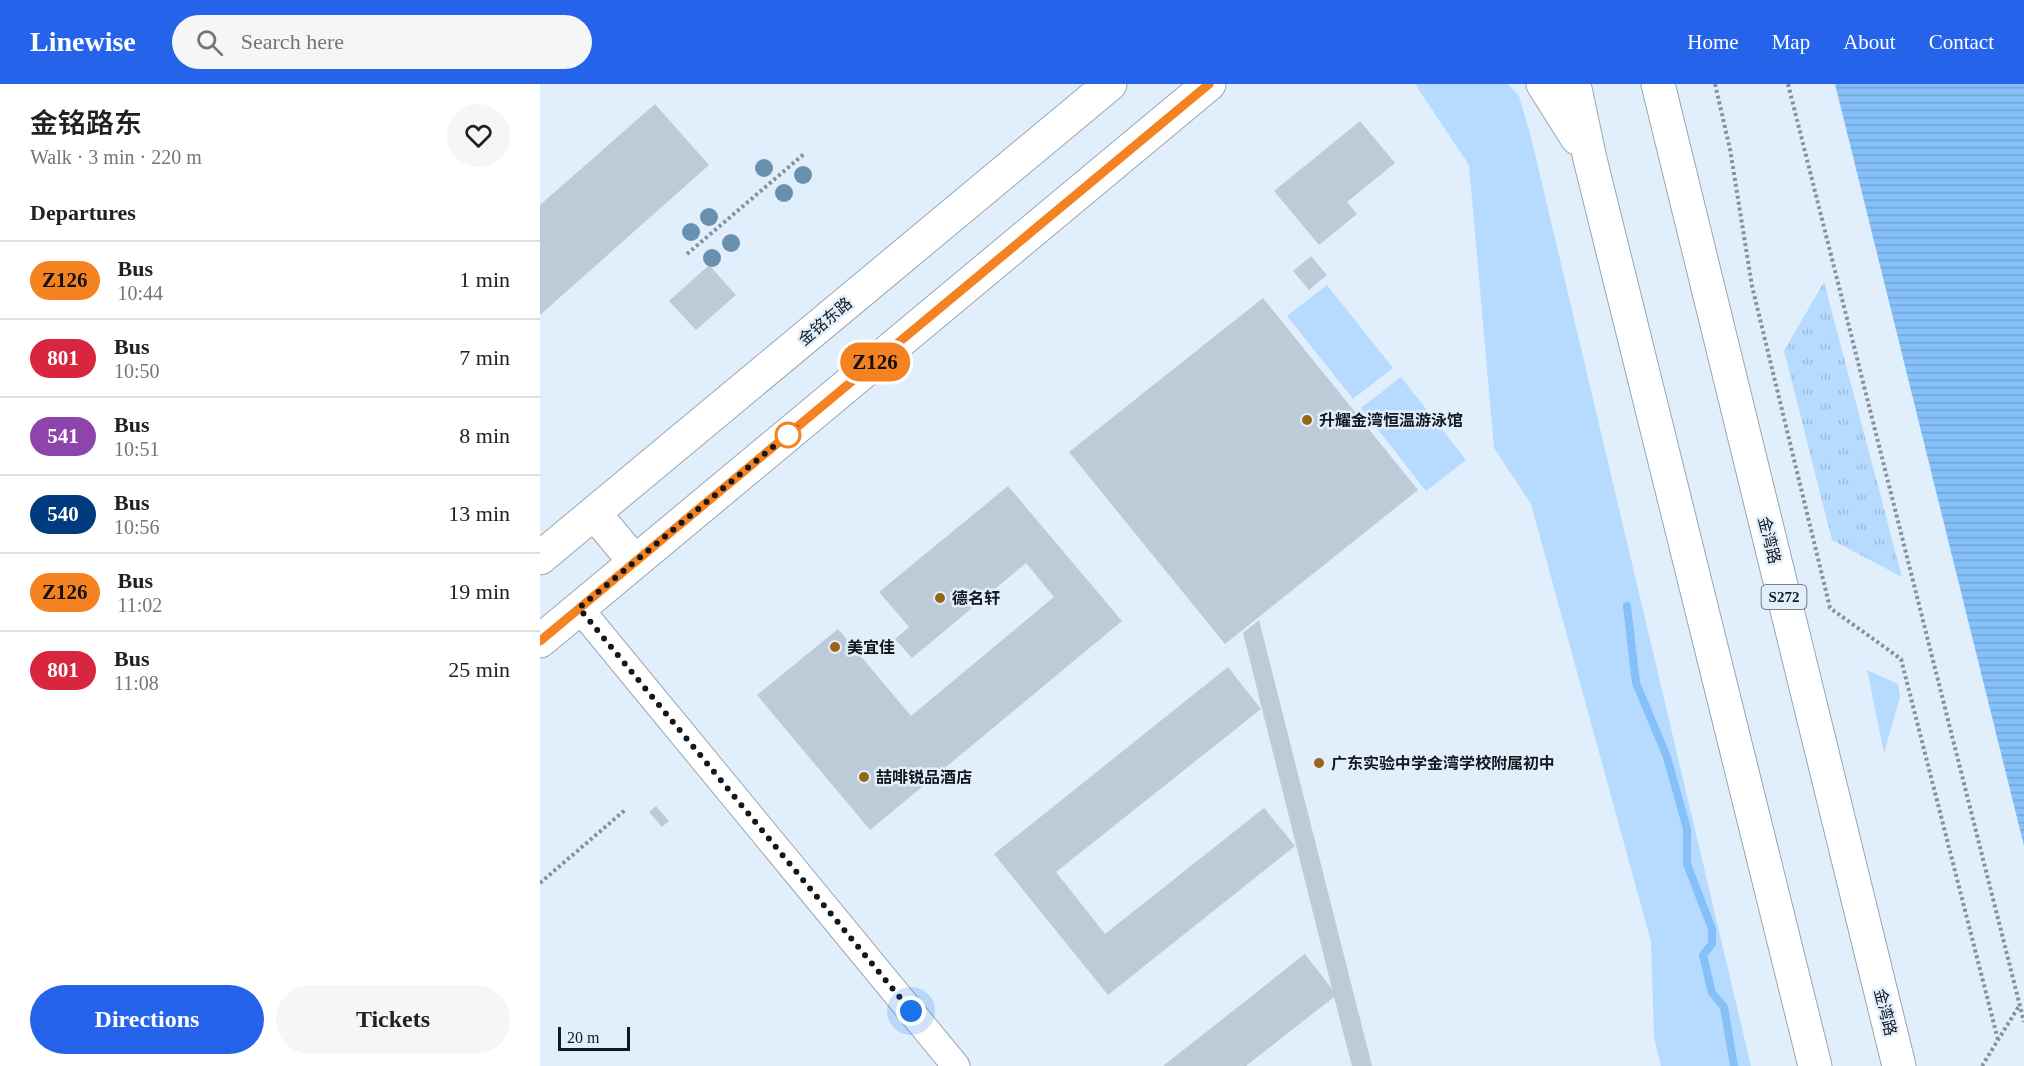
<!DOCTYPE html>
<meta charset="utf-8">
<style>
:root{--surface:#fff;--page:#f6f6f6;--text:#202124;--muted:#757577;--line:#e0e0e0;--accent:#2563eb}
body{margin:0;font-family:"Times New Roman","Noto Sans SC",serif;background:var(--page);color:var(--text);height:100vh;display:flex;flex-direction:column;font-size:22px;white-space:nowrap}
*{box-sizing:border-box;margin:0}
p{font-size:20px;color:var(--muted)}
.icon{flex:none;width:33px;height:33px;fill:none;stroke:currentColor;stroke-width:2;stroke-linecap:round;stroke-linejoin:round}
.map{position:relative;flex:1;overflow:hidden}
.drawer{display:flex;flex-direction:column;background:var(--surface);width:540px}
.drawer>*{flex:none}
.badge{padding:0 12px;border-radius:20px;font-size:21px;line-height:39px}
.scale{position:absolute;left:18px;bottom:15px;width:72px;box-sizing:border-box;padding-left:6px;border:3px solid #13181d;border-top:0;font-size:16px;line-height:21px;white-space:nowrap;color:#13181d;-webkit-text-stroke:4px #e1effd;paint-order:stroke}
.you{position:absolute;width:30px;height:30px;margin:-15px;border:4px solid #fff;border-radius:50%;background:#1a73e8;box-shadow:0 0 0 9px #1a73e833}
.map>.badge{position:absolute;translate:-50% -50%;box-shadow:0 0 0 3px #fff}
h2{padding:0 30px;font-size:22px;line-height:54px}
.round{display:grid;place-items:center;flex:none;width:63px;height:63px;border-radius:32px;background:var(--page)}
.summary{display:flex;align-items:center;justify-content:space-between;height:102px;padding:0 30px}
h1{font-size:28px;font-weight:600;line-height:45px}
.primary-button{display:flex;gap:12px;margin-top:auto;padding:12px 30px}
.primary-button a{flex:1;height:69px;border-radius:36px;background:var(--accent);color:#fff;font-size:24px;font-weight:600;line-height:69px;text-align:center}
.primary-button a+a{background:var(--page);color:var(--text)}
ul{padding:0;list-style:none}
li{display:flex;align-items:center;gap:18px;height:78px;padding:0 30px;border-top:2px solid var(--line)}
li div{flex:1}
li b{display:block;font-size:22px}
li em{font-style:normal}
li .badge{min-width:66px;font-weight:700;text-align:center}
header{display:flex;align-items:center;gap:36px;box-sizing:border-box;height:84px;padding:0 30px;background:var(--accent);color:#fff}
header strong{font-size:28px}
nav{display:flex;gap:33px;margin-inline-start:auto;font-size:21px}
.search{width:420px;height:54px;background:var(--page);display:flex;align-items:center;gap:15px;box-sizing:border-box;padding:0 21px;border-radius:33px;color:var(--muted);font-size:22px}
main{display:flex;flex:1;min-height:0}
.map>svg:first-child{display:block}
.green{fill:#b7dbfe}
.park{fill:url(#park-tufts)}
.water{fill:url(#water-rules)}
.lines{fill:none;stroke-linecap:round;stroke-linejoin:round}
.stream{stroke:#85c0f9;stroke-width:8}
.building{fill:#bdcbd8}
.street-casing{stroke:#99a6b3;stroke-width:29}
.primary-casing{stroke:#99a6b3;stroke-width:35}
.path{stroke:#87919b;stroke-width:4;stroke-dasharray:3 3;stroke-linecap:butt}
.street{stroke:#fff;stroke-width:27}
.primary{stroke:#fff;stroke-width:33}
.tree{fill:#6990af}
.line-casing{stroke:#fff;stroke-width:14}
.line{stroke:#f58220;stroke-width:9}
.walk{stroke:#13181d;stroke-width:6;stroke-dasharray:0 10.8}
.poi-dot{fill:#986519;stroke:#e1effd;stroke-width:2}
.stop-dot{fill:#fff;stroke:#f58220;stroke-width:3}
.labels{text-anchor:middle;stroke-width:5;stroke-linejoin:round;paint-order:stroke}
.shield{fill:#e1effd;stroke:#515860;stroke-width:1.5}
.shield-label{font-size:15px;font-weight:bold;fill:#13181d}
.street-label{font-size:16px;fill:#13181d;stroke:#e1effd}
.poi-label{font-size:16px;font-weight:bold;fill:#13181d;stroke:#e1effd;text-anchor:start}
</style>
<header>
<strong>Linewise</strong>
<div class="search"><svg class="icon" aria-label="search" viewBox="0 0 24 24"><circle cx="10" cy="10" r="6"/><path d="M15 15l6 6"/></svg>Search here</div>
<nav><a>Home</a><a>Map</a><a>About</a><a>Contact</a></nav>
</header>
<main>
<section class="drawer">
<div class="summary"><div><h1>金铭路东</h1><p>Walk · 3 min · 220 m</p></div><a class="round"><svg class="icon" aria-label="heart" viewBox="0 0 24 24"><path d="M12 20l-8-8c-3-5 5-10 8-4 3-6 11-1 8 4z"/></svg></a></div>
<h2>Departures</h2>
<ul>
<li><span class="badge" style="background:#f58220;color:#111">Z126</span><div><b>Bus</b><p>10:44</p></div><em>1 min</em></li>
<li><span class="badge" style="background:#d7263d;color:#fff">801</span><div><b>Bus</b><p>10:50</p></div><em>7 min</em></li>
<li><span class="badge" style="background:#8e44ad;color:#fff">541</span><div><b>Bus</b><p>10:51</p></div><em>8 min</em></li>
<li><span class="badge" style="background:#003b80;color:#fff">540</span><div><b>Bus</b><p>10:56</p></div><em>13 min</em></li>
<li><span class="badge" style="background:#f58220;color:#111">Z126</span><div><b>Bus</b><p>11:02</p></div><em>19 min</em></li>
<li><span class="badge" style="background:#d7263d;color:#fff">801</span><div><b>Bus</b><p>11:08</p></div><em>25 min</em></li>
</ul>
<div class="primary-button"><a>Directions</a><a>Tickets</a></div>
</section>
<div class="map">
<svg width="1484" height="982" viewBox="0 0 1484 982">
<defs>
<pattern id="park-tufts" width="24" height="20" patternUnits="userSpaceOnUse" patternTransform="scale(1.5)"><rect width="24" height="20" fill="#b7dbfe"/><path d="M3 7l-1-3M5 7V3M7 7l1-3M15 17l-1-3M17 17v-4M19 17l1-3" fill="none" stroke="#9cbbd9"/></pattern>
<pattern id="water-rules" width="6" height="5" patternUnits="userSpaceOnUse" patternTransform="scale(1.5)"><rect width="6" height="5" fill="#85c0f9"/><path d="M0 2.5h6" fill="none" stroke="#72a4d5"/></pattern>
</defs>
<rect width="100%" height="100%" fill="#e1effd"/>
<!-- green -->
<path class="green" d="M875 0H968L979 12 991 53 1211 982H1121L1114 954 1111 858 991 420 954 364 929 81Z
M787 201 853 284 813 315 747 232Z
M861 293 926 376 886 407 821 324Z
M1327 586 1358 600 1360 613 1344 669Z"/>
<!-- park -->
<path class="park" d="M1284 198 1362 493 1292 456 1244 267Z"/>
<!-- water -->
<path class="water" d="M1295 0H1484V762Z"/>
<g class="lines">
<!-- stream -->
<path class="stream" d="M1087 522 1096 599 1127 673 1147 745V780L1172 845V860L1163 871 1172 909 1184 923 1194 982"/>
</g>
<!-- building -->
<path class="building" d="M115 20 169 81 0 231V121Z
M820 37 855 79 807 118 817 130 779 161 734 107Z
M771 172 787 191 769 206 753 187Z
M169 181 196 211 156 246 129 217Z
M723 214 878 406 685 560 529 368Z
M468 402 582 537 330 746 217 611 298 545 371 632 514 513 486 479 372 574 355 555 369 543 339 508Z
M719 536 832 982H812L794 913 706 982H623L765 870 792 905 703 549Z
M688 583 721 625 516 788 565 850 724 724 755 762 568 911 454 770Z
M116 722 129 737 122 743 109 728Z"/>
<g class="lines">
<!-- street casing -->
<g class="street-casing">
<path id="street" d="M39 524 416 982"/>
</g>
<!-- primary casing -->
<g class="primary-casing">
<path id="primary" d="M1003 0 1037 54
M1034 0 1050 75 1275 982
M1118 0 1359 982
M54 429 95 478
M0 474 570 0
M0 557 669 0"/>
</g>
<!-- path -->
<path class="path" d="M1175 0 1190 65 1212 202 1290 524 1361 575 1458 956
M1248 0 1484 938
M147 170 264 70
M0 799 85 726
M1442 982 1479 922"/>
<!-- street -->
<use href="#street" class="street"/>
<!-- primary -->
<use href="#primary" class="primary"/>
</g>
<!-- trees -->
<g class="tree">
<circle cx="224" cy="84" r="9"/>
<circle cx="263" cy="91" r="9"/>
<circle cx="244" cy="109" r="9"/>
<circle cx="169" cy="133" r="9"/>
<circle cx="151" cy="148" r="9"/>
<circle cx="191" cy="159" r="9"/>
<circle cx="172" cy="174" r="9"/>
</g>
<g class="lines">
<!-- line casing -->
<g class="line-casing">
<path id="line" d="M0 557 669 0"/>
</g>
<!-- line -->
<use href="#line" class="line"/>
<!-- walk -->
<path class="walk" d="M248 351 257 343 39 524 371 927"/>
</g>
<!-- markers -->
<g class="poi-dot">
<circle cx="767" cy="336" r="6"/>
<circle cx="400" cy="514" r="6"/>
<circle cx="295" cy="563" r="6"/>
<circle cx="779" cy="679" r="6"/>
<circle cx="324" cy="693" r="6"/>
</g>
<circle class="stop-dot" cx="248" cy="351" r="12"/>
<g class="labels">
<!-- shield labels -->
<rect class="shield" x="1221.5" y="501" width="45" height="24" rx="4.5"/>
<g class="shield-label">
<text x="1244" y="518">S272</text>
</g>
<!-- street labels -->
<g class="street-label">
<text transform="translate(285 237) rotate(-40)" y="6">金铭东路</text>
<text transform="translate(1230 456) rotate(76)" y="6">金湾路</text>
<text transform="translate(1346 928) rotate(76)" y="6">金湾路</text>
</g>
<!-- poi labels -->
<g class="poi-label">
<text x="779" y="342">升耀金湾恒温游泳馆</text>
<text x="412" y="520">德名轩</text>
<text x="307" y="569">美宜佳</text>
<text x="791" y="685">广东实验中学金湾学校附属初中</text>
<text x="336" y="699">喆啡锐品酒店</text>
</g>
</g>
</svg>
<div class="scale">20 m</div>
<div class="you" style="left:371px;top:927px"></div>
<b class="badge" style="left:335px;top:278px;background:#f58220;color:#111">Z126</b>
</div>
</main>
